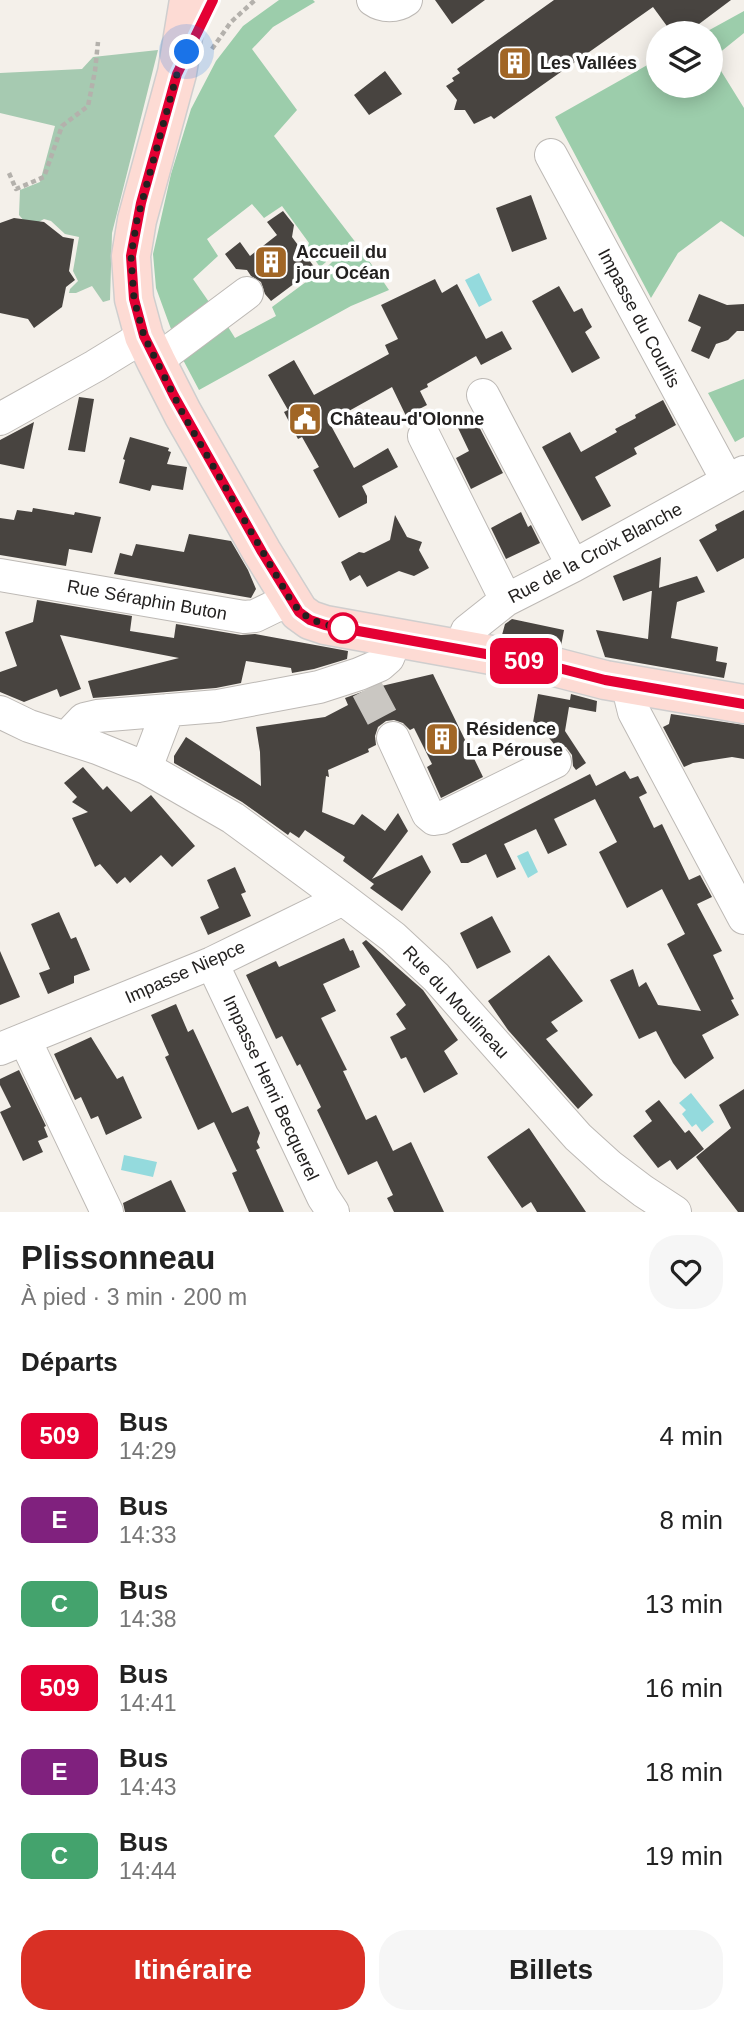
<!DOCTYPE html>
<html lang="fr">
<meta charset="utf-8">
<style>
:root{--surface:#fff;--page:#f6f6f6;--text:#222;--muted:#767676;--accent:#d93025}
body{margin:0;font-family:Arial,sans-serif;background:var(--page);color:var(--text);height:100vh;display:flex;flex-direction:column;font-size:26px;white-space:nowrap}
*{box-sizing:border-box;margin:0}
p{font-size:23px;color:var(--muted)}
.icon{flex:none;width:38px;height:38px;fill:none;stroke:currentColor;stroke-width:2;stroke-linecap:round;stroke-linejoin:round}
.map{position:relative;height:1212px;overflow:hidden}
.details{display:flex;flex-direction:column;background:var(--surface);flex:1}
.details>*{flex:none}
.badge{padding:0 14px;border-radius:10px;font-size:24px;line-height:46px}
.tools{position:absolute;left:646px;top:21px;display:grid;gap:14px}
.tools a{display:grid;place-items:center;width:77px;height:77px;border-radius:50%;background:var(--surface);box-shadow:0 4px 18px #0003;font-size:35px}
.you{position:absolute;width:35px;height:35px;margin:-18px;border:5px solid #fff;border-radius:50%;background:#1a73e8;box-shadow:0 0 0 10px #1a73e833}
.map>.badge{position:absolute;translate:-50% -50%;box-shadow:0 0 0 4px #fff}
h2{padding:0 21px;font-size:26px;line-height:63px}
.round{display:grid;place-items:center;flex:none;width:74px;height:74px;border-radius:28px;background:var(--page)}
.head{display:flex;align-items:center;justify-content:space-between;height:119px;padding:0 21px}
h1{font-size:33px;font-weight:700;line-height:52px}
.button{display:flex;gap:14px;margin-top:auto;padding:14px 21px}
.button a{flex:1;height:80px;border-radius:28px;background:var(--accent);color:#fff;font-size:28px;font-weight:700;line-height:80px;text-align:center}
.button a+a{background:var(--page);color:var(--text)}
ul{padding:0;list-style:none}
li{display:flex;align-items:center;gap:21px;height:84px;padding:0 21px}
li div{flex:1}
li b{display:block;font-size:26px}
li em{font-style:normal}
li .badge{min-width:77px;font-weight:700;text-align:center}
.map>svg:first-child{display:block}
.green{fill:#a6cab1}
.forest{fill:#9ccdab}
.water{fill:#94dadd}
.building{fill:#484440}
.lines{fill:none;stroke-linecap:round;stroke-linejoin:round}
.minor-tunnel{stroke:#cac7c2;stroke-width:32;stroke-dasharray:32 16;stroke-linecap:butt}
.minor-casing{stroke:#bdb9b5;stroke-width:34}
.major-casing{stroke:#cfcece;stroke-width:41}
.path{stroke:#b4b1ac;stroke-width:4.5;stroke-dasharray:5 3.5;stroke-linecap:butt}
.minor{stroke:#fff;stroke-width:32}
.major{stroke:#fddbd4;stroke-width:38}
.line-casing{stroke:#fff;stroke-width:16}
.line{stroke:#e40134;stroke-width:10}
.walk{stroke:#232120;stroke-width:7;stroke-dasharray:0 12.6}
.stop-dot{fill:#fff;stroke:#e40134;stroke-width:3.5}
.labels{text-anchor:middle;stroke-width:7;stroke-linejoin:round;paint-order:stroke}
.poi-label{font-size:18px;font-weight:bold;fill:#232120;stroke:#fff;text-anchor:start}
.street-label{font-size:18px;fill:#232120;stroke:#fff}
</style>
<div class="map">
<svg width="744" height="1212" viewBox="0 0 744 1212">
<rect width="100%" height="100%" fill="#f4f0ea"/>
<!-- green -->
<path class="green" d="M158 50 112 233 110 300 103 302 92 286 76 293H69L70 289 78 281 73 271 79 237 65 234 51 221 44 219 37 223 25 222 19 215 20 190 40 182 55 126 0 113V73L82 69 93 57Z"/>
<!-- forest -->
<path class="forest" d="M279 0H313L315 2 273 27 252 49 297 110 274 136 363 252 389 290 351 306 199 390 181 356 225 322 235 338 276 316 272 307 329 265 337 257 330 251 323 258 326 262 320 267 307 249 309 243 282 206 264 218 252 204 207 239 218 256 193 279 209 302 171 329 156 288 153 254 171 174 191 109 216 61 243 26Z
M744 11V33L713 58 744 108V237L721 221 678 253 651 298 555 117 658 59V86H710V33H704Z
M744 379V437L735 442 708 393Z"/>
<!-- water -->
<path class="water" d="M479 273 492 300 479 307 465 280Z
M528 851 538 872 528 878 517 856Z
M691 1093 714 1122 702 1132 696 1124 692 1127 682 1114 686 1110 679 1103Z
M124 1155 157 1162 153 1177 121 1170Z"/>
<!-- building -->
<path class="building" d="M435 0H485L452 24Z
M554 0H731L687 33H672L653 7 494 119 491 116 474 124 465 110H454L457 100 446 86 454 81 452 78 460 73 457 69Z
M385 71 402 94 369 115 354 95Z
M531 195 547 239 512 252 496 208Z
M283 211 294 225 292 237 315 268 271 301 265 294 261 282 251 276 247 270 236 269 225 254 240 242 250 256 277 235 267 222Z
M14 218 44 222 63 237 74 239 69 271 75 280 66 287 62 307 34 328 28 319 0 313V223Z
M435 279 442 293 457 284 486 339 502 331 512 349 481 365 476 356 427 384 428 387 420 391 427 405 406 416 392 387 329 422 354 468 388 448 398 467 362 486 367 496V503L339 518 313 470 319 467 302 437 298 439 284 412 288 410 268 375 294 360 314 395 389 354 385 345 398 339 381 305Z
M559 286 574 312 582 308 587 318 592 327 585 332 600 358 572 373 532 301Z
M699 294 727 305 744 304V331H737L728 340 716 344 709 359 691 351 701 327 688 321Z
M79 397 94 399 85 452 68 450Z
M663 400 676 425 634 448 637 454 595 477 611 506 582 521 542 447 570 432 581 452 617 432 615 429 636 418 635 415Z
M475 419 503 473 471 489 456 458 469 451 458 428Z
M34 422 24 469 0 464V440Z
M130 437 169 448 168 451 171 452 167 464 187 467 183 490 152 485 150 491 119 483 125 460 123 459Z
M33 508 74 515 75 512 101 517 92 553 69 549 66 566 0 555V518L14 520 17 510 32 512Z
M744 510V558L717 572 699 540 717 530 715 525Z
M521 512 528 527 531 525 540 543 506 559 491 528Z
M395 515 407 537 422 542 419 550 429 568 414 576 399 571 367 587 360 575 350 581 341 562 359 552 364 553 390 540Z
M189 534 231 541 248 570 256 589 251 598 114 574 120 553 132 556 136 544 184 552Z
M661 557 659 588 623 601 613 576Z
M697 576 705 592 677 602 671 638 718 647 716 661 727 663 724 678 605 657 596 630 648 639 652 590Z
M37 600 132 616 130 631 174 638 176 624 241 635 255 634 348 651 347 659 314 669 292 673 291 668 246 661 241 683 216 688 93 698 88 681 179 658 60 635 81 689 60 697 57 689 24 702 0 692V672L17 666 5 632 33 622Z
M512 619 564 630 561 646 502 635 505 624Z
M433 674 483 777 441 798 427 767 432 764 414 728 410 730 403 723 394 720 386 721 378 727 375 736 376 745 368 749 369 752 328 770 329 777 326 776 322 812 354 825 362 814 385 831 398 813 408 831 372 879 422 855 431 872 402 911 370 888 374 884 343 861 345 857 305 830 299 838 290 832 288 835 242 802 174 763V756L186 737 261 786 260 752 256 727 325 717 348 705 345 698 373 688Z
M538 694 570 700 571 694 597 701 596 712 569 707 565 731 586 763 576 770 573 766 572 755 566 747 554 744 541 728H532Z
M671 714 744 725V759L732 757 693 763 684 767 663 727 669 724Z
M83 767 103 790 107 786 131 812 151 795 195 846 172 867 161 855 130 883 125 877 117 884 100 864 95 867 72 818 88 812 72 802 77 797 64 783Z
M625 771 630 779 638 776 647 793 639 797 654 828 662 824 689 880 700 875 712 897 697 904 722 951 713 955 734 999 731 1000 739 1015 702 1035 714 1058 685 1079 673 1063 656 1031 639 1039 610 980 633 969 639 987 646 982 658 1005 701 1011 667 944 685 934 662 889 627 908 599 852 617 842 595 799 554 819 567 845 548 854 536 829 504 844 516 869 497 878 486 854 468 863H461L452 844 590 774 596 786Z
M235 867 246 892 241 894 251 916 208 935 200 917 219 908 207 880Z
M59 912 71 939 76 937 90 970 74 976V983L48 994 39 973 50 969 31 924Z
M492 916 511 952 477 969 460 933Z
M344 938 350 951 353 950 360 967 323 984 336 1011 321 1018 347 1070 343 1071 366 1120 376 1115 393 1151 411 1142 444 1212H394L387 1198 393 1195 377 1161 348 1175 317 1110 321 1107 300 1064 297 1066 282 1036 276 1039 246 975 276 961 279 967Z
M366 940 423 990 458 1040 444 1051 458 1074 424 1093 406 1057 401 1059 390 1037 406 1029 396 1014 406 1005 362 943Z
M0 951 20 997 0 1005Z
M549 955 583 1001 551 1022 558 1031 546 1039 593 1095 578 1109 508 1030 488 1001Z
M176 1004 188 1032 193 1029 232 1113 248 1106 260 1133 257 1142 260 1148 256 1150 284 1212H249L232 1173 237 1171 214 1122 198 1130 165 1057 169 1055 151 1015Z
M91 1037 117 1079 123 1076 142 1118 106 1135 98 1116 91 1119 81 1097 75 1100 54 1054Z
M19 1070 46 1126 44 1127 48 1137 38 1141 43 1152 23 1161 0 1112 11 1107 0 1085V1079Z
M744 1089V1212H738L696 1157 731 1128 719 1105Z
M659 1100 685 1133 689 1130 704 1149 677 1170 670 1160 658 1168 633 1136 652 1121 645 1111Z
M529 1128 570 1188 586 1212H537L531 1202 522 1208 487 1157Z
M171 1180 186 1212H125L123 1203Z"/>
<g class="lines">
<!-- minor-tunnel -->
<path class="minor-tunnel" d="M367 689 393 738"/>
<!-- minor casing -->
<g class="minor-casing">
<path id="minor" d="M373 0C383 7 396 7 406 0
M551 155 727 480
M156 361 247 293
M483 395 573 566
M0 419 95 366 144 336
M424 436 506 600
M0 575 244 617 255 616 290 599
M460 649 467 631 506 600 573 566 744 472
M632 685 631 700 634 712 744 918
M0 712 29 726 97 748 146 768 233 818 343 899 393 937 436 977 578 1137 610 1166 643 1191 675 1212
M66 738 84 719 97 716 218 706 319 687 359 674 380 665 388 658 396 638
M393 738 428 814 434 819 441 818 555 762
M146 768 168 710
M212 963 323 1197 333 1212
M25 1040 107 1212
M0 1049 212 963 343 899"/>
</g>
<!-- major casing -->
<g class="major-casing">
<path id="major" d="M189 0 177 73 137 220 131 256 134 299 144 336 156 361 183 414 262 552 299 612 310 620 325 625 547 665 605 680 744 704"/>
</g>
<!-- path -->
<path class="path" d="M212 49 231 22 255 0
M9 173 16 189 44 177 62 126 88 106 95 71 98 42"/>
<!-- minor -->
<use href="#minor" class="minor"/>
<!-- major -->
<use href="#major" class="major"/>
</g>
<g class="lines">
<!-- line casing -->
<g class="line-casing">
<path id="line" d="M213 0 177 74 141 203 131 256 134 299 144 336 174 396 262 552 299 612 310 620 325 625 547 665 605 680 744 704"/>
</g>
<!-- line -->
<use href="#line" class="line"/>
<!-- walk -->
<path class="walk" d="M187 52 177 74 137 220 131 256 134 299 144 336 183 414 290 599C307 623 322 624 349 629L343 628"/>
</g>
<!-- icons -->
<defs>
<g id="building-square" transform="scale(1.75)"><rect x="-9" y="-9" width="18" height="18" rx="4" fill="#a16626" stroke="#fff"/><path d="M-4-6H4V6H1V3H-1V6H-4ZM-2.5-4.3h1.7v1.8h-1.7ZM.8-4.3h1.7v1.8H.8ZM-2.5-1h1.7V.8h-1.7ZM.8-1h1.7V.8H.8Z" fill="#fff"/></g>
<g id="civic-square" transform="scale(1.75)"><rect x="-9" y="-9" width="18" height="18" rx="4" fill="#a16626" stroke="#fff"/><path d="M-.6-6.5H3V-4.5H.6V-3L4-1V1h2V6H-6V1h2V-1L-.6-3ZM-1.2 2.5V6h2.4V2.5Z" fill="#fff"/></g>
</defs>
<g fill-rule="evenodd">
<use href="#building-square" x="515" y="63"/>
<use href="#building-square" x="271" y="262"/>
<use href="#civic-square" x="305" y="419"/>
<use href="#building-square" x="442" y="739"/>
</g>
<!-- markers -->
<circle class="stop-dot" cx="343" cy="628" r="14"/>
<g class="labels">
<!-- poi labels -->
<g class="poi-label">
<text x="540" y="69">Les Vallées</text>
<text x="296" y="258">Accueil du<tspan x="296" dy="21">jour Océan</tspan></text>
<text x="330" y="425">Château-d'Olonne</text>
<text x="466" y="735">Résidence<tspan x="466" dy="21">La Pérouse</tspan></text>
</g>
<!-- street labels -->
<g class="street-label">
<text transform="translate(639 318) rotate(62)" y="6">Impasse du Courlis</text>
<text transform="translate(595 553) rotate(-28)" y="6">Rue de la Croix Blanche</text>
<text transform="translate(147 600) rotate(10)" y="6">Rue Séraphin Buton</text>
<text transform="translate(185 972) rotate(-24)" y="6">Impasse Niepce</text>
<text transform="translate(456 1002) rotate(47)" y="6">Rue du Moulineau</text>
<text transform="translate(271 1088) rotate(65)" y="6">Impasse Henri Becquerel</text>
</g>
</g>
</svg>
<div class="tools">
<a><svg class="icon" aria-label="layers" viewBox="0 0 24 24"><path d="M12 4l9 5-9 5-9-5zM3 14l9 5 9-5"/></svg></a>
</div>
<div class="you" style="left:187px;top:52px"></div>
<b class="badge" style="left:524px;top:661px;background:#e40134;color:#fff">509</b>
</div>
<section class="details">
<div class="head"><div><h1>Plissonneau</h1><p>À pied · 3 min · 200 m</p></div><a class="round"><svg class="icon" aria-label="heart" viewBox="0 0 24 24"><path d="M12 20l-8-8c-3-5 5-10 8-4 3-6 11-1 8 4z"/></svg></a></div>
<h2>Départs</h2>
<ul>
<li><span class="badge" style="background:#e40134;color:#fff">509</span><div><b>Bus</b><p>14:29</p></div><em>4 min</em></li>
<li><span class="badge" style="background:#80217e;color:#fff">E</span><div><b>Bus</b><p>14:33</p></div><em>8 min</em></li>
<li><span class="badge" style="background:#44a36d;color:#fff">C</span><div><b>Bus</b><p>14:38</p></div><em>13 min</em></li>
<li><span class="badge" style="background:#e40134;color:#fff">509</span><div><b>Bus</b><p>14:41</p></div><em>16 min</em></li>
<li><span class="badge" style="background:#80217e;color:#fff">E</span><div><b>Bus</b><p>14:43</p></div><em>18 min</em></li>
<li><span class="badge" style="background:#44a36d;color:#fff">C</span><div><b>Bus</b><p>14:44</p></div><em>19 min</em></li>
</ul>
<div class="button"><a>Itinéraire</a><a>Billets</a></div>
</section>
